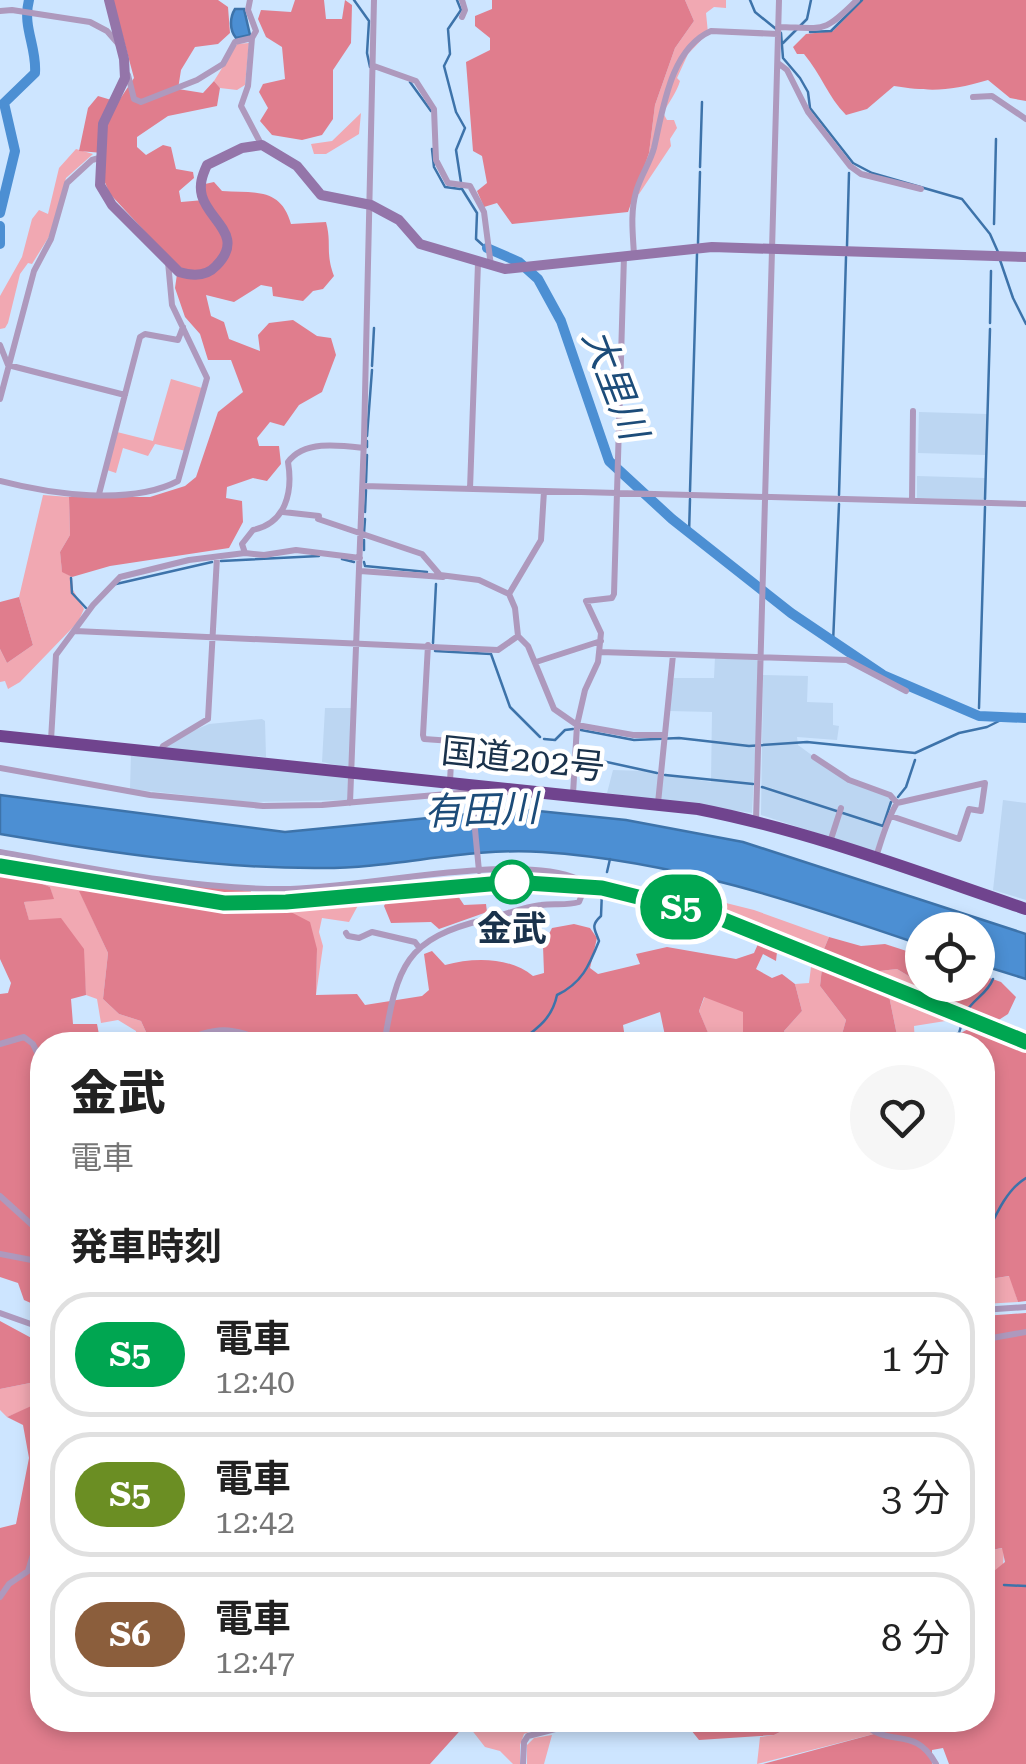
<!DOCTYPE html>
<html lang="ja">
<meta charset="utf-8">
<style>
:root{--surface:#fff;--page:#f6f6f6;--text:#222;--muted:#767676;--line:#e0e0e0}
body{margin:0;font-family:"Roboto Serif","Noto Sans JP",serif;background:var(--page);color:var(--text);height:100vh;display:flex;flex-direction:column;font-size:38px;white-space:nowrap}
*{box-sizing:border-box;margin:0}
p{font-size:32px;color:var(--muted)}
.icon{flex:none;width:55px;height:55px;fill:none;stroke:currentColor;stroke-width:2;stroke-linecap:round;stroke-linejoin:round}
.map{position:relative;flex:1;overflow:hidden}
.side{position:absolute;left:30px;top:1032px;width:965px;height:700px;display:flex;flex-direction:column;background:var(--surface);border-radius:40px;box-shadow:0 5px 15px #0003}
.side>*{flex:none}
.badge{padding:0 20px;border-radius:32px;font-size:35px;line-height:65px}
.controls{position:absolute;left:905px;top:912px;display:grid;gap:20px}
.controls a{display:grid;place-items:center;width:90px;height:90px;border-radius:50%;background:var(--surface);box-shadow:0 5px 15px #0003;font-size:50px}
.map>.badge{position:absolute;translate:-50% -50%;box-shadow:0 0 0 5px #fff}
h2{padding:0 40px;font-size:38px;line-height:90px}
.round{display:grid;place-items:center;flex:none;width:105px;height:105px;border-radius:52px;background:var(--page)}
.headline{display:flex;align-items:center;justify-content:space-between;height:170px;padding:0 40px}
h1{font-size:48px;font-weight:800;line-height:75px}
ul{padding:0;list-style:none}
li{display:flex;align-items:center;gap:30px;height:125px;margin:0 20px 15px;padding:0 20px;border:5px solid var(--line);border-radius:40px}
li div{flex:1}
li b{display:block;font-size:38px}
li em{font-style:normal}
li .badge{min-width:110px;font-weight:700;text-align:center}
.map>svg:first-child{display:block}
.built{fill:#bcd6f2}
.green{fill:#f1a8b2}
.forest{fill:#e07d8d;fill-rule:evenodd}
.water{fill:#4c8fd3;stroke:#3d73aa;stroke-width:2.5}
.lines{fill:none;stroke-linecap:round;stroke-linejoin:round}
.stream{stroke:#3d73aa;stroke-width:2.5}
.river{stroke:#4c8fd3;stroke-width:10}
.street{stroke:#ae99bd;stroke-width:6}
.secondary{stroke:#9475a9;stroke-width:10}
.highway{stroke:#70448e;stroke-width:12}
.rail-casing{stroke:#688099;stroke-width:6}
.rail{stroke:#fff;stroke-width:2.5;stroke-dasharray:8;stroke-linecap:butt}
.line-casing{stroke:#fff;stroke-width:22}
.line{stroke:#00a651;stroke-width:15}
.stop-dot{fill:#fff;stroke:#00a651;stroke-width:5}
.labels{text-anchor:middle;stroke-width:9;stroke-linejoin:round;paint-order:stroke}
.street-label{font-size:35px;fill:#1a324b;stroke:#fff}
.stop-label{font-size:35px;font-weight:bold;fill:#1a324b;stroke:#fff}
.water-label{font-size:38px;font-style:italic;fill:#1c4c79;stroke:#fff}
</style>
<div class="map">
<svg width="1026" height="1764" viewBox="0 0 1026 1764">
<rect width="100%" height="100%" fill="#cde5ff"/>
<!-- built -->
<path class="built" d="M919 412 987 414 985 455 918 453Z
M917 476 985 478 984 500 917 498Z
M715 657 760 659 752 813 607 793 613 770 644 771 711 782 712 712 669 711 674 678H714Z
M763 675 808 676 807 702 833 703V725L839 726 837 740 797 737 798 745 847 781 889 796 891 800 875 852 761 815Z
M325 708H351L350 768 322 762Z
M262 719 265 721 266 757 164 749V743L209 724Z
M131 754 350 776 348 800 250 802 130 789Z
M1003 800 1026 803V900L993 890Z"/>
<!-- green -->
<path class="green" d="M685 0H726V8L714 7 706 13 708 33 688 54 677 78 680 81C677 92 669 102 663 113L667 120H674L677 128 670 139 671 146 639 194H632L649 153 655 105 675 48 694 21Z
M249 43 245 85 237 90 220 88 214 81 237 44Z
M361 113 359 134 326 154H314L311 144 332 141Z
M76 149 93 154 66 178 50 235 32 264 28 263 20 274 8 323 5 328 0 329V296L22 257 32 219 39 210 48 214 59 168Z
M171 379 202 388 186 451 155 444 148 456 123 448 116 473 107 470 117 432 153 441Z
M43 495 69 497 70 535 60 552 62 571 72 577 73 590 84 609 78 622 20 682 8 689 5 681 0 682V649L7 663 33 645 19 597Z
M0 856 113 875 188 884 187 893 0 863Z
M21 875 95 888 80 892 108 953 103 999 119 1014 141 1021 152 1045H137L136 1031 118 1020 101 1023 97 999 86 995C83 940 86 932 29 921L24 902 53 898 50 887Z
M587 878 710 899 754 910 829 937 824 949 825 956 706 908 589 882Z
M362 898 349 922 322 918 319 932 323 946 316 995 317 950 287 910 290 906Z
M811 967 822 968 820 986 846 1020 839 1045H792L784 1031 802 1011 795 984 809 983Z
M897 969 917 981 935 1000 875 977 871 972Z
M888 991 958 1019 914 1026 915 1045H899Z
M705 996 744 1011 743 1044 711 1041 699 1011Z
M1010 1276 1018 1302 983 1304 982 1280Z
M30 1383 39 1404 7 1417 0 1410V1389Z
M1003 1548C1006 1567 997 1592 983 1605L986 1551Z
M474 1720H528L546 1726 524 1734 520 1745V1764H513L500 1751 485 1747 467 1724Z
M804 1720H902L897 1728 757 1764 760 1737 774 1735Z
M552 1735 544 1764H527V1745L534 1738Z"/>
<!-- forest -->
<path class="forest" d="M113 0H218L228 7 230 33 218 44 195 47 181 70 178 89 203 93 214 81 220 88 217 106 168 116 137 137V147L146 155 163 145 171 147 176 169 193 172 194 178 179 191 181 202 204 200 205 184 214 182 222 191C254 193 281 187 291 224L326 222C332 244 325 252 334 276L323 289 313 291 303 301 273 296 272 287 261 285 234 302 206 295 211 316 224 322 229 339 260 351 258 335 269 323 293 320 317 336 331 338 336 355 322 392 299 405 284 426 270 422 257 438 259 446H279L281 464 267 481 253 478 227 487 226 498 242 501 243 522 229 548 110 566 72 577 62 572 60 552 70 535 69 497H150L185 486 196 477 218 412 243 392 231 360H208L200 334 185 317 175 288 178 267 110 194 103 178V153L79 151 88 108 98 96 118 102 134 78Z
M295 0H324L326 19H342L345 0 352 5 351 43 333 70V119L322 135 302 140 272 135 260 121 268 108 259 92 263 84 285 79 282 47 266 37 258 19 261 10 291 12Z
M492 0H685L694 21 675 48 655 105 649 153 628 212 512 224 497 203 484 207 477 191 487 183 482 156 473 151 466 62 490 50V38L475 26V16L492 9Z
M863 0H1026V101L1010 98 988 80C951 91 932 92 894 86L867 109 846 115C828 97 821 74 804 54H797L793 47 806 34 833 31Z
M19 597 33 645 7 663 0 649V602Z
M0 872 21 875 50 887 54 899 24 902 29 920 61 918 84 949 86 995 71 999 73 1024H97L101 1045H42V1308L24 1300 18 1283 0 1277V994L8 993 11 983 0 959Z
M188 884 251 891V899L187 893Z
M95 888 201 908 287 910 310 922 317 949 316 995 357 994 365 1005 422 996 429 990 424 954 432 951 445 965C474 957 510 957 533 976L544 973 543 946 552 928 574 924 590 928 597 938 590 968 598 974 640 964 636 954 667 947 736 959 754 953 758 944 777 952 776 961 763 954 756 969 772 978 782 974 795 984 802 1011 784 1031 792 1045H667L660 1012 623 1025 626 1045H152L141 1021 119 1014 103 999 108 953 79 891ZM704 997 743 1012V1043L711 1040 699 1011Z
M454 890 464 905 486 904 487 912 439 929 431 922 391 923 384 906 388 898Z
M829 937 861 946 885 944 922 956V985H978V974L1001 982 1016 997 1008 1014 994 1023 935 1000 917 981 897 969 871 972 825 956 824 949Z
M822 968 888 991 898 1040 894 1045H839L846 1020 820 986Z
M974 1026 1026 1048V1301L1018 1302 1009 1276 983 1280 982 1045H950L953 1037Z
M1026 1313V1764H949L943 1748 932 1750V1764H763L896 1728 902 1720H982L983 1605 989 1599 988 1576 1005 1562 1002 1548 986 1551 983 1569V1316Z
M0 1321 37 1341 42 1340V1720H474L466 1724 430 1764H0V1528L16 1524 29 1458 23 1425 7 1417 38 1403 30 1383 0 1389Z
M683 1720H804L774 1735 699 1740Z"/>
<!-- water -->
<path class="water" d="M235 9H244L250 35 236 38C229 29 230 17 235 9Z
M0 795 285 832 519 809 626 820 743 842 1026 934V979L978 964V930H922V945C797 902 676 861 542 852 468 847 396 868 323 868 216 869 106 852 0 834Z"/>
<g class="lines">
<!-- stream -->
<path class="stream" d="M354 0 369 21 367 53 370 67
M457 0 461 10 448 29 450 54 444 66 456 112 465 128 456 150 462 189 477 213 476 239 486 248
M750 0 755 12 781 33 783 58 800 78 808 92 810 108 853 163 872 173 962 199 990 234 998 252
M810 32 831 31 862 0
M783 43 807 19 811 0
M410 82 431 111
M432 149 434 167 445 187 460 189
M700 167 702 102
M994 224 996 139
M698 243 700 172
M847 246 849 173
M1000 260 1013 298 1026 324
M990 323 991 271
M372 366 374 328
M367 436 372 370
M367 447V441
M366 482 367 455
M690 491 697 254
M839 495 846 257
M985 499 990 329
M365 512 366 490
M364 533 365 519
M689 534 690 499
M364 550V540
M342 559 354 562
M221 561 319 556
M364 562 365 566 427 572
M71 578 72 593 86 608
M116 584 212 562
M433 643 436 584
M833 643 839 504
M435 651 491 654 510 707 540 737
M979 708 985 507
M581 730 634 740 679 738 749 746 807 742 915 753 959 733 987 727 1003 719
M544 739 555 740 565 730 573 729
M584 757 657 773
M665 775 753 784
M762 787 883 826 891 802
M898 797 906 787 915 760
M607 872 610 859
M605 885 606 881
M965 1014C972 999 987 995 993 979
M515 1045C535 1030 552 1020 557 995 582 983 589 966 599 941 595 929 590 926 601 916L602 891
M947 1045 950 1037 959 1033 962 1023
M982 1244C993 1222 1004 1191 1026 1178
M1004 1585 1026 1586"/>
<!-- river -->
<path class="river" d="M0 213 15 151 4 103 35 73C37 47 22 27 29 0
M0 226V244
M487 248 519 262 538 279 561 321 609 461 672 519 791 613 883 675 979 716 1026 718"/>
<!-- street -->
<path class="street" d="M250 0 248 10 256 31 252 38 248 86 241 106 261 144
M462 0 465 10 462 17
M0 11 12 10 90 22 107 31 121 47
M778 27C825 28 823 34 857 0
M778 63 787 70 808 112 850 166 861 174 921 189
M374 66 416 81 434 109 436 160 448 183 470 186 484 212 491 266
M128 75 134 99 141 102 197 80 223 64 235 42 252 38
M973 97 992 96 1026 119
M634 255C633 235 630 213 636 192 640 177 650 163 654 148 663 110 670 49 711 31L778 34
M0 345 8 365 125 395
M0 399 34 271 51 239 67 183 92 160 99 158
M0 481C50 494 130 506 178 481L207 378 172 305 168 262
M363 486 1026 504
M470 489 478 263
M99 494 140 337 145 334 178 340 183 327
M912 501 913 411
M283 512 319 516 318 519 422 554 440 575 479 580 509 594 515 608 518 636 528 646 554 709 577 725 633 735H665
M245 553 242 544 253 530C286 523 293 492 288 462 304 440 339 445 364 448
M360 571 443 577
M509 594 541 540 544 491
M75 631 498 650 518 636
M428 645 423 735 424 739 452 741 450 782
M600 652 847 660 906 691
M536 662 601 641
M51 740 56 655 93 605 120 577 189 560 245 553 264 555 296 550 360 558
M160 752 163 746 208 719 217 557
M814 757 849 780 890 795 897 803
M0 768 150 795 263 806 322 805 470 792
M471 788 479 871
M573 794 577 725 585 690 598 662 601 633 586 601 612 598 614 594 624 256
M350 803 364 439 374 0
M658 803 673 655
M756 821 779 0
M830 842 841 808
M0 852C91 868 189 889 281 889 357 890 515 851 578 879L583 892 579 902C566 906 554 903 541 905 523 907 505 915 487 919 405 938 397 966 384 1045
M876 857C882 839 887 819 897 803L985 783 981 811 969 809 959 839 891 816
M346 933 348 936 359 938 372 932 415 942 418 946
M0 1044 24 1037 33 1044 42 1063
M175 1045C222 1023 230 1028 277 1045
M0 1196 42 1234
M0 1254 42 1262
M982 1310 1026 1307
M0 1313 42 1328
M982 1344 992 1338 1026 1332
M0 1597 9 1584 28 1571 42 1526
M605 1720 621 1725 639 1720
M861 1720C887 1751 914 1723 936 1764
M523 1764 524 1742 528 1736 563 1727 574 1720"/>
<!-- secondary -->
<path class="secondary" d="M109 0 124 59 125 78 103 124 100 185 112 205 179 272C192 276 206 277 216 266 246 236 209 221 202 196 199 185 202 176 207 165L242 148 262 145 297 166 321 195 371 205 399 220 420 244 505 269 712 247 1026 257"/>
<!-- highway -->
<path class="highway" d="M0 736 698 809C810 831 917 872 1026 909"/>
<!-- rail casing -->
<g class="rail-casing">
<path id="rail" d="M0 866 117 888 224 903 286 902 512 882 602 888 714 916 1026 1042"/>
</g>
<!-- rail -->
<use href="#rail" class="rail"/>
</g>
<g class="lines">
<!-- line casing -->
<g class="line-casing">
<path id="line" d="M0 866 224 903 286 902 512 882 602 888 714 916 1026 1042"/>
</g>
<!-- line -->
<use href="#line" class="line"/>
</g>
<!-- markers -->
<circle class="stop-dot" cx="512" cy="882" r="20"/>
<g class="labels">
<!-- street labels -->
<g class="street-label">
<text transform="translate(523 759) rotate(6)" y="12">国道202号</text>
</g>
<!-- stop labels -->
<g class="stop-label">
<text x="512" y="941">金武</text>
</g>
<!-- water labels -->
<g class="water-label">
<text transform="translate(615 384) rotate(69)" y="13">大里川</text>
<text transform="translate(481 810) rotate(-2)" y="13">有田川</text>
</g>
</g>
</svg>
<div class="controls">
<a><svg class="icon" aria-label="locate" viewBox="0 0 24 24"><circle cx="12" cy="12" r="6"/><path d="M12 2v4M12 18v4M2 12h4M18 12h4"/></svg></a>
</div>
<b class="badge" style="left:681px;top:907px;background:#00a651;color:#fff">S5</b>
<section class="side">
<div class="headline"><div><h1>金武</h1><p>電車</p></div><a class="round"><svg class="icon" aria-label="heart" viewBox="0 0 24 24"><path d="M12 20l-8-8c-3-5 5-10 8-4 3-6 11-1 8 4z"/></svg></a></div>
<h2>発車時刻</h2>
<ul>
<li><span class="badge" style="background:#00a651;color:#fff">S5</span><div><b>電車</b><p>12:40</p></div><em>1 分</em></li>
<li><span class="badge" style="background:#6b8e23;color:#fff">S5</span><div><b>電車</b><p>12:42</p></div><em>3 分</em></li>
<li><span class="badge" style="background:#8b5e3c;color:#fff">S6</span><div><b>電車</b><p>12:47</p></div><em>8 分</em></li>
</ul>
</section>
</div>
